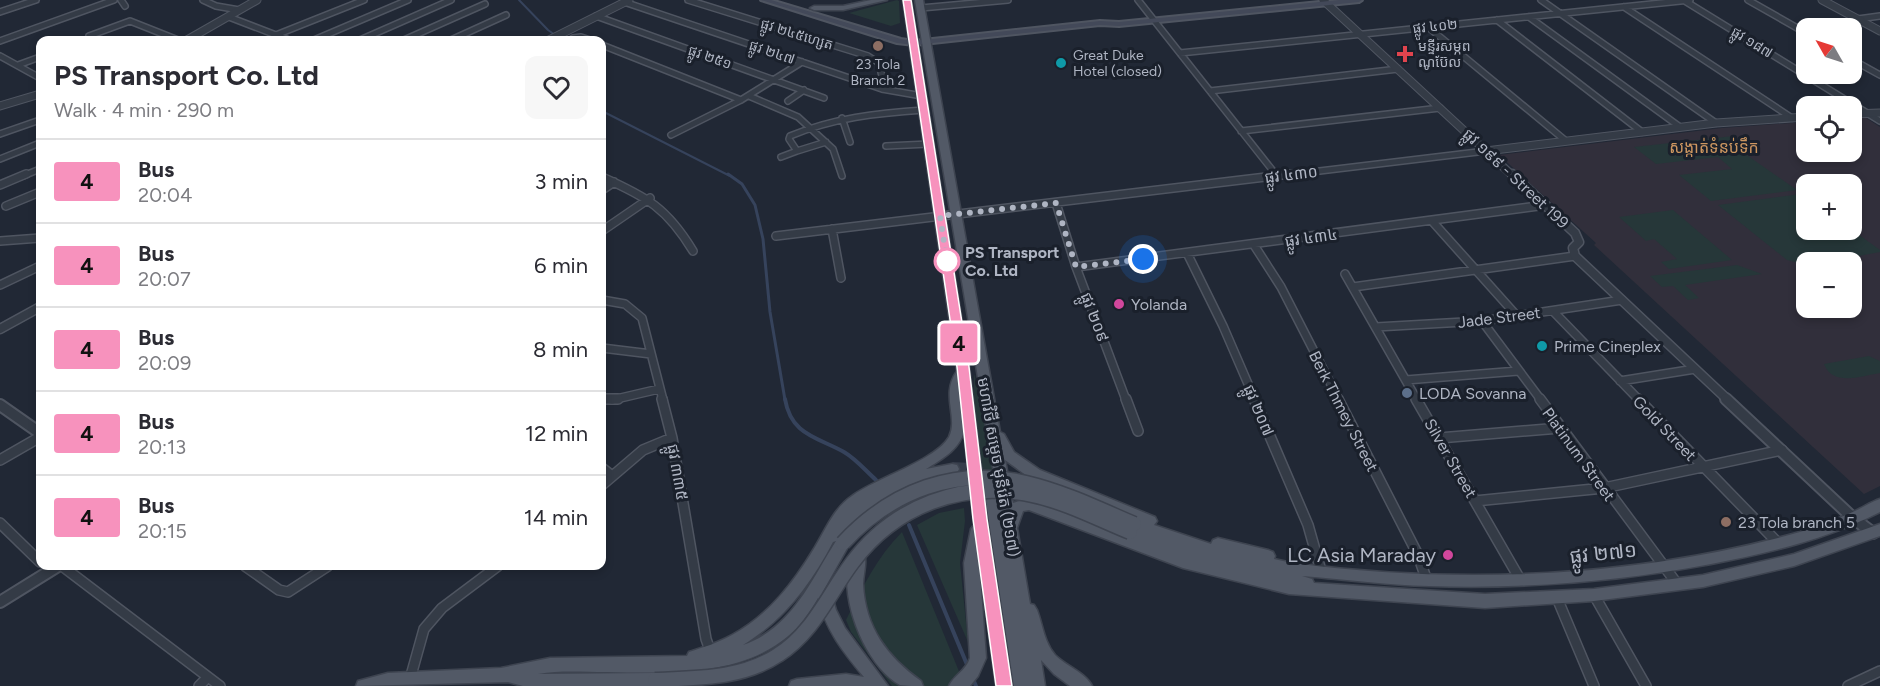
<!DOCTYPE html>
<meta charset="utf-8">
<style>
:root{--surface:#fff;--page:#f7f7f7;--text:#2b2b33;--muted:#7c7c81;--line:#e1e1e2}
body{margin:0;font-family:Figtree,"Noto Sans Khmer",sans-serif;background:var(--page);color:var(--text);height:100vh;display:flex;flex-direction:column;font-size:22px;white-space:nowrap}
*{box-sizing:border-box;margin:0}
p{font-size:20px;color:var(--muted)}
.icon{flex:none;width:33px;height:33px;fill:none;stroke:currentColor;stroke-width:2;stroke-linecap:round;stroke-linejoin:round}
.map{position:relative;flex:1;overflow:hidden}
.panel{position:absolute;left:36px;top:36px;width:570px;height:534px;display:flex;flex-direction:column;background:var(--surface);border-radius:12px;box-shadow:0 3px 9px #0003}
.panel>*{flex:none}
.badge{padding:0 12px;border-radius:4px;font-size:21px;line-height:39px}
.needle{width:39px;rotate:309deg}
.tools{position:absolute;left:1796px;top:18px;display:grid;gap:12px}
.tools a{display:grid;place-items:center;width:66px;height:66px;border-radius:12px;background:var(--surface);box-shadow:0 3px 9px #0003;font-size:30px}
.you{position:absolute;width:30px;height:30px;margin:-15px;border:4px solid #fff;border-radius:50%;background:#1a73e8;box-shadow:0 0 0 9px #1a73e833}
.map>.badge{position:absolute;translate:-50% -50%;box-shadow:0 0 0 3px #fff}
.round{display:grid;place-items:center;flex:none;width:63px;height:63px;border-radius:12px;background:var(--page)}
.overview{display:flex;align-items:center;justify-content:space-between;height:102px;padding:0 18px}
h1{font-size:28px;font-weight:700;line-height:45px}
ul{padding:0;list-style:none}
li{display:flex;align-items:center;gap:18px;height:84px;padding:0 18px;border-top:2px solid var(--line)}
li div{flex:1}
li b{display:block;font-size:22px}
li em{font-style:normal}
li .badge{min-width:66px;font-weight:700;text-align:center}
.map>svg:first-child{display:block}
.medical{fill:#312f3b;fill-rule:evenodd}
.green{fill:#263739}
.lines{fill:none;stroke-linecap:round;stroke-linejoin:round}
.stream-far2{stroke:#36435c;stroke-width:2}
.stream-far1{stroke:#36435c;stroke-width:3}
.stream{stroke:#36435c;stroke-width:4}
.primary-tunnel{stroke:#363d4a;stroke-width:14;stroke-dasharray:14 8;stroke-linecap:butt}
.minor-far2-casing{stroke:#4f5561;stroke-width:8}
.minor-far1-casing{stroke:#4f5561;stroke-width:10}
.minor-casing{stroke:#4f5561;stroke-width:12}
.tertiary-far2-casing{stroke:#4f5561;stroke-width:9}
.tertiary-far1-casing{stroke:#4f5561;stroke-width:11}
.tertiary-casing{stroke:#4f5561;stroke-width:14}
.secondary-casing{stroke:#4f5561;stroke-width:4}
.primary-casing{stroke:#3e4450;stroke-width:3}
.minor-far2{stroke:#343b46;stroke-width:5}
.minor-far1{stroke:#343b46;stroke-width:7}
.minor{stroke:#343b46;stroke-width:9}
.tertiary-far2{stroke:#343b46;stroke-width:7}
.tertiary-far1{stroke:#343b46;stroke-width:8}
.tertiary{stroke:#343b46;stroke-width:10}
.secondary{fill:#434959;fill-rule:evenodd}
.primary{fill:#525966;fill-rule:evenodd}
.primary-bridge-casing{stroke:#3e4450;stroke-width:17;stroke-linecap:butt}
.primary-bridge{stroke:#525966;stroke-width:14}
.line{fill:#f792bd;stroke:#fff;stroke-width:1.5}
.walk{stroke:#afb5c3;stroke-width:6;stroke-dasharray:0 10.8}
.education-dot{fill:#8d6e63;stroke:#1a202b;stroke-width:2}
.health-dot{fill:#e0444e;stroke:#1a202b;stroke-width:2}
.culture-dot{fill:#0f9aa8;stroke:#1a202b;stroke-width:2}
.stop-dot{fill:#fff;stroke:#f792bd;stroke-width:3}
.hotel-dot{fill:#d1479c;stroke:#1a202b;stroke-width:2}
.service-dot{fill:#5c6f8a;stroke:#1a202b;stroke-width:2}
.labels{text-anchor:middle;stroke-width:6;stroke-linejoin:round;paint-order:stroke}
.far-street-label{font-size:14px;fill:#afb5c3;stroke:#1a202b}
.far-poi-label{font-size:14px;fill:#afb5c3;stroke:#1a202b;text-anchor:start}
.far-quarter-label{font-size:16px;fill:#cc9660;stroke:#1a202b}
.street-label{font-size:16px;fill:#afb5c3;stroke:#1a202b}
.stop-label{font-size:16px;font-weight:bold;fill:#afb5c3;stroke:#1a202b;text-anchor:start}
.poi-label{font-size:16px;fill:#afb5c3;stroke:#1a202b;text-anchor:start}
.near-street-label{font-size:20px;fill:#afb5c3;stroke:#1a202b}
.near-poi-label{font-size:20px;fill:#afb5c3;stroke:#1a202b;text-anchor:end}
</style>
<div class="map">
<svg width="1880" height="686" viewBox="0 0 1880 686">
<rect width="100%" height="100%" fill="#212835"/>
<!-- medical -->
<path class="medical" d="M1866 118 1880 127V486L1864 494 1594 245 1596 243 1499 155 1722 128 1806 122V152H1851V119ZM1806 184H1851V230H1806ZM1806 262H1851V308H1806Z"/>
<!-- green -->
<path class="green" d="M897 0 899 1 900 23 891 26 849 13Z
M1733 136 1749 147 1738 149 1797 190 1711 201 1679 175 1732 169 1718 157 1656 164 1634 147Z
M1801 194 1806 197V230L1851 229 1880 250V252L1827 262H1806V265L1787 260 1718 205Z
M1673 210 1732 260 1669 269 1661 262 1677 259 1654 239 1646 241 1619 217Z
M1737 265 1762 274 1685 285 1699 298 1688 300 1673 286 1662 287 1650 276Z
M1869 356 1880 361V373C1861 376 1833 387 1824 364Z
M974 374 984 406 996 476 979 467 973 406Z
M964 508 965 521 960 563 968 642 917 525 939 513Z
M902 532 965 686H892L851 632 846 620C862 588 877 557 902 532Z"/>
<g class="lines">
<!-- stream-far2 -->
<path class="stream-far2" d="M519 0 548 30 562 40
M602 111 730 176"/>
<!-- stream-far1 -->
<path class="stream-far1" d="M728 174 742 184 755 205 763 239 770 312 785 400"/>
<!-- stream -->
<path class="stream" d="M785 399C791 435 817 437 844 452 856 459 866 471 876 480
M909 525 968 667
M973 679 976 686"/>
<!-- primary-tunnel -->
<path class="primary-tunnel" d="M952 469 970 470 981 474"/>
<!-- minor-far2 casing -->
<g class="minor-far2-casing">
<path id="minor-far2" d="M121 0 125 6
M203 0 216 6 239 10
M688 0 868 56 879 63 884 86 882 89
M1138 0 1277 176
M1541 0 1716 123
M1748 0 1806 33
M1685 1 1880 121
M624 2 882 89 922 96
M1624 7 1792 118
M921 8 1008 0
M0 12 36 0
M596 16 824 98
M229 17 289 40
M1529 17 1680 127
M1858 19 1880 16
M1497 20 1642 132
M1428 27 1566 141
M276 35 364 0
M89 36 130 21 178 40
M573 38 581 37 590 40
M314 40 408 0
M360 40 451 0
M404 40 485 4
M451 40 506 15
M0 41 114 0
M602 45 741 100
M1180 53 1690 0
M0 56 40 78
M1851 59 1880 75
M18 65 40 57
M1210 91 1398 69
M749 96 798 117 833 149 842 176
M788 101 804 90
M842 118 850 142
M1241 131 1440 108
M0 134 40 120
M671 135 741 100 802 62
M886 146 929 144
M797 151 826 142
M781 157 797 151 789 139 790 136C833 118 877 113 924 110
M0 159 40 143
M23 176 40 169
M1278 176 1486 151"/>
</g>
<!-- minor-far1 casing -->
<g class="minor-far1-casing">
<path id="minor-far1" d="M602 177C647 197 667 208 693 251
M0 185 26 174
M602 190 614 182
M1056 203 1076 267 1126 400
M6 206 40 192
M1432 221 1517 316
M832 229 841 278
M602 231 650 198
M776 236 1290 174
M0 241 40 238
M1254 245 1281 287 1339 400
M1187 253 1223 326 1255 400
M1076 267 1546 205
M1345 274 1417 400
M0 285 40 266
M1353 287 1575 256
M602 300 625 304 642 318 663 400
M1553 311 1639 400
M1482 321 1541 400
M1376 327 1482 321 1622 300
M602 348 651 354
M1406 380 1518 371
M1620 381 1695 369
M602 398 612 400 659 389"/>
</g>
<!-- minor casing -->
<g class="minor-casing">
<path id="minor" d="M605 399H618
M662 399 672 438 706 639 711 653
M1126 399 1138 431
M1254 399 1308 525 1321 571
M1338 399 1418 555 1427 581
M1416 399 1521 581
M1540 399 1678 585
M1638 399 1779 544
M1439 438 1560 428
M0 460 40 437
M602 468 612 476
M602 485 643 450 672 438
M1475 501 1604 488 1782 450
M0 523 40 562
M62 566 220 686
M245 566 279 590 288 592 328 566
M1594 595 1646 686
M1557 598 1594 686
M410 679 424 629 442 608 498 566
M199 686 208 677
M1848 686 1880 671"/>
</g>
<!-- tertiary-far2 casing -->
<g class="tertiary-far2-casing">
<path id="tertiary-far2" d="M1323 0 1513 176
M1822 0 1880 31
M187 40 257 0
M549 40 629 0
M0 106 40 94
M1851 114 1880 113
M1486 151 1716 123 1806 117"/>
</g>
<!-- tertiary-far1 casing -->
<g class="tertiary-far1-casing">
<path id="tertiary-far1" d="M1512 174 1575 233 1579 242 1573 248 1575 256 1728 400
M0 329 40 307"/>
</g>
<!-- tertiary casing -->
<g class="tertiary-casing">
<path id="tertiary" d="M1726 399 1853 518 1873 533
M0 405 40 433
M0 602 58 566"/>
</g>
<!-- secondary casing -->
<g class="secondary-casing">
<path id="secondary" d="M761 0H771L901 39 914 41 1100 21 1119 22 1339 0H1362L1359 2 1119 26 1100 25 914 45 897 43Z"/>
</g>
<!-- primary casing -->
<g class="primary-casing">
<path id="primary" d="M871 0H887L843 10H814L810 8 814 6H843Z
M903 0H911L969 367 987 519 1012 686H996L979 561 986 658 978 676 970 686H949C954 675 966 671 970 658L964 563 971 529 974 525 964 431C959 450 942 459 926 469L952 464 957 465 959 469 957 473C945 476 932 477 920 481 889 492 863 513 841 538L848 539 850 543 822 593 826 591 831 593 836 610 845 628 888 686H789L791 681 797 679 846 674 864 677C844 653 825 629 818 598 810 612 800 627 787 637 738 677 666 673 606 672 584 672 560 670 538 674L655 673 661 675 663 680 659 686H523L508 682 356 686 358 681 388 673 501 668 550 658 687 656 689 652C704 647 718 643 732 635 769 615 794 582 815 547 826 529 834 508 852 496 876 478 936 460 949 437 959 417 940 395 957 371ZM836 541C810 582 792 628 743 645 784 620 811 584 833 542Z
M915 0H923L1000 432 1004 434 1014 452 1040 470 1155 517 1157 521 1154 525 1211 544 1213 540 1218 538 1268 550 1273 552 1275 556 1274 559 1292 563C1460 585 1636 578 1800 532 1819 526 1838 519 1855 511 1864 507 1871 502 1880 499V512C1827 539 1769 553 1711 564 1617 582 1524 589 1429 586 1386 585 1344 579 1302 576L1312 579 1314 583 1485 594 1594 589 1703 575 1794 554 1880 524V536L1794 566 1703 587 1594 601 1485 608 1289 594 1183 568 1029 510 1023 511 1017 528 1030 604 1034 605 1037 610C1043 626 1044 642 1055 655 1066 666 1086 673 1092 686H1070L1054 674 1041 660 1045 686H1014L986 501 988 497 993 495 998 497ZM1005 460 1030 478 1131 519 1127 524 1128 527 1125 528 1123 533 1044 502 1029 498 1013 503Z
M858 550 863 552C868 560 863 574 863 584 865 627 887 657 921 681L923 686C916 686 906 686 900 685 864 666 834 589 853 552Z"/>
</g>
<!-- minor-far2 -->
<use href="#minor-far2" class="minor-far2"/>
<!-- minor-far1 -->
<use href="#minor-far1" class="minor-far1"/>
<!-- minor -->
<use href="#minor" class="minor"/>
<!-- tertiary-far2 -->
<use href="#tertiary-far2" class="tertiary-far2"/>
<!-- tertiary-far1 -->
<use href="#tertiary-far1" class="tertiary-far1"/>
<!-- tertiary -->
<use href="#tertiary" class="tertiary"/>
<!-- secondary -->
<use href="#secondary" class="secondary"/>
<!-- primary -->
<use href="#primary" class="primary"/>
<!-- primary-bridge casing -->
<g class="primary-bridge-casing">
<path id="primary-bridge" d="M843 543C891 491 956 466 1026 483 1064 492 1099 509 1134 524
M655 680C697 678 742 679 778 655 813 633 828 595 852 563 894 506 962 480 1032 495 1066 502 1098 519 1130 532"/>
</g>
<!-- primary-bridge -->
<use href="#primary-bridge" class="primary-bridge"/>
</g>
<!-- line -->
<path class="line" d="M903 0H911L969 367 987 519 1012 686H996L973 519 957 367Z"/>
<g class="lines">
<!-- walk -->
<path class="walk" d="M947 261 940 216 1056 203 1076 267 1143 259"/>
</g>
<!-- markers -->
<g class="education-dot">
<circle cx="878" cy="46" r="6"/>
<circle cx="1726" cy="522" r="6"/>
</g>
<path class="health-dot" d="M1402 45h6v6h6v6h-6v6h-6v-6h-6v-6h6z"/>
<g class="culture-dot">
<circle cx="1061" cy="63" r="6"/>
<circle cx="1542" cy="346" r="6"/>
</g>
<circle class="stop-dot" cx="947" cy="261" r="12"/>
<g class="hotel-dot">
<circle cx="1119" cy="304" r="6"/>
<circle cx="1448" cy="555" r="6"/>
</g>
<circle class="service-dot" cx="1407" cy="393" r="6"/>
<g class="labels">
<!-- far-street labels -->
<g class="far-street-label">
<text transform="translate(1435 26) rotate(-6)" y="5">ផ្លូវ ៤០២</text>
<text transform="translate(797 34) rotate(17)" y="5">ផ្លូវ ២៤៥ហ្សេត</text>
<text transform="translate(1752 42) rotate(32)" y="5">ផ្លូវ ១៨៧</text>
<text transform="translate(772 52) rotate(19)" y="5">ផ្លូវ ២៤៧</text>
<text transform="translate(710 57) rotate(19)" y="5">ផ្លូវ ២៥១</text>
</g>
<!-- far-poi labels -->
<g class="far-poi-label">
<text x="1418" y="51">មន្ទីរសម្ភព<tspan x="1418" dy="16">ណូប៊ែល</tspan></text>
<text x="1073" y="60">Great Duke<tspan x="1073" dy="16">Hotel (closed)</tspan></text>
<text x="878" y="69" text-anchor="middle">23 Tola<tspan x="878" dy="16">Branch 2</tspan></text>
</g>
<!-- far-quarter labels -->
<g class="far-quarter-label">
<text x="1714" y="153">សង្កាត់ទំនប់ទឹក</text>
</g>
<!-- street labels -->
<g class="street-label">
<text transform="translate(1291 174) rotate(-7)" y="6">ផ្លូវ ៤៣០</text>
<text transform="translate(1516 178) rotate(43)" y="6">ផ្លូវ ១៩៩ - Street 199</text>
<text transform="translate(1311 237) rotate(-8)" y="6">ផ្លូវ ៤៣៤</text>
<text transform="translate(1095 317) rotate(69)" y="6">ផ្លូវ ២០៩</text>
<text transform="translate(1499 317) rotate(-7)" y="6">Jade Street</text>
<text transform="translate(1259 410) rotate(67)" y="6">ផ្លូវ ២០៧</text>
<text transform="translate(1344 411) rotate(63)" y="6">Berk Thmey Street</text>
<text transform="translate(1665 428) rotate(46)" y="6">Gold Street</text>
<text transform="translate(1579 454) rotate(54)" y="6">Platinum Street</text>
<text transform="translate(1451 458) rotate(60)" y="6">Silver Street</text>
<text transform="translate(999 467) rotate(80)" y="6">មហាវិថី សម្តេច មុនីរ៉េត (២១៧)</text>
<text transform="translate(678 472) rotate(80)" y="6">ផ្លូវ ៣៣៥</text>
</g>
<!-- stop labels -->
<g class="stop-label">
<text x="965" y="258">PS Transport<tspan x="965" dy="18">Co. Ltd</tspan></text>
</g>
<!-- poi labels -->
<g class="poi-label">
<text x="1131" y="310">Yolanda</text>
<text x="1554" y="352">Prime Cineplex</text>
<text x="1419" y="399">LODA Sovanna</text>
<text x="1738" y="528">23 Tola branch 5</text>
</g>
<!-- near-street labels -->
<g class="near-street-label">
<text transform="translate(1603 553) rotate(-6)" y="7">ផ្លូវ ២៧១</text>
</g>
<!-- near-poi labels -->
<g class="near-poi-label">
<text x="1436" y="562">LC Asia Maraday</text>
</g>
</g>
</svg>
<div class="tools">
<a><svg class="needle" viewBox="-14 -14 28 28"><path d="M0-13l5 13h-10z" fill="#e53935"/><path d="M0 13l5-13h-10z" fill="#7c7c81"/></svg></a>
<a><svg class="icon" aria-label="locate" viewBox="0 0 24 24"><circle cx="12" cy="12" r="6"/><path d="M12 2v4M12 18v4M2 12h4M18 12h4"/></svg></a>
<a>+</a>
<a>−</a>
</div>
<div class="you" style="left:1143px;top:259px"></div>
<b class="badge" style="left:959px;top:343px;background:#f792bd;color:#111">4</b>
<section class="panel">
<div class="overview"><div><h1>PS Transport Co. Ltd</h1><p>Walk · 4 min · 290 m</p></div><a class="round"><svg class="icon" aria-label="heart" viewBox="0 0 24 24"><path d="M12 20l-8-8c-3-5 5-10 8-4 3-6 11-1 8 4z"/></svg></a></div>
<ul>
<li><span class="badge" style="background:#f792bd;color:#111">4</span><div><b>Bus</b><p>20:04</p></div><em>3 min</em></li>
<li><span class="badge" style="background:#f792bd;color:#111">4</span><div><b>Bus</b><p>20:07</p></div><em>6 min</em></li>
<li><span class="badge" style="background:#f792bd;color:#111">4</span><div><b>Bus</b><p>20:09</p></div><em>8 min</em></li>
<li><span class="badge" style="background:#f792bd;color:#111">4</span><div><b>Bus</b><p>20:13</p></div><em>12 min</em></li>
<li><span class="badge" style="background:#f792bd;color:#111">4</span><div><b>Bus</b><p>20:15</p></div><em>14 min</em></li>
</ul>
</section>
</div>
